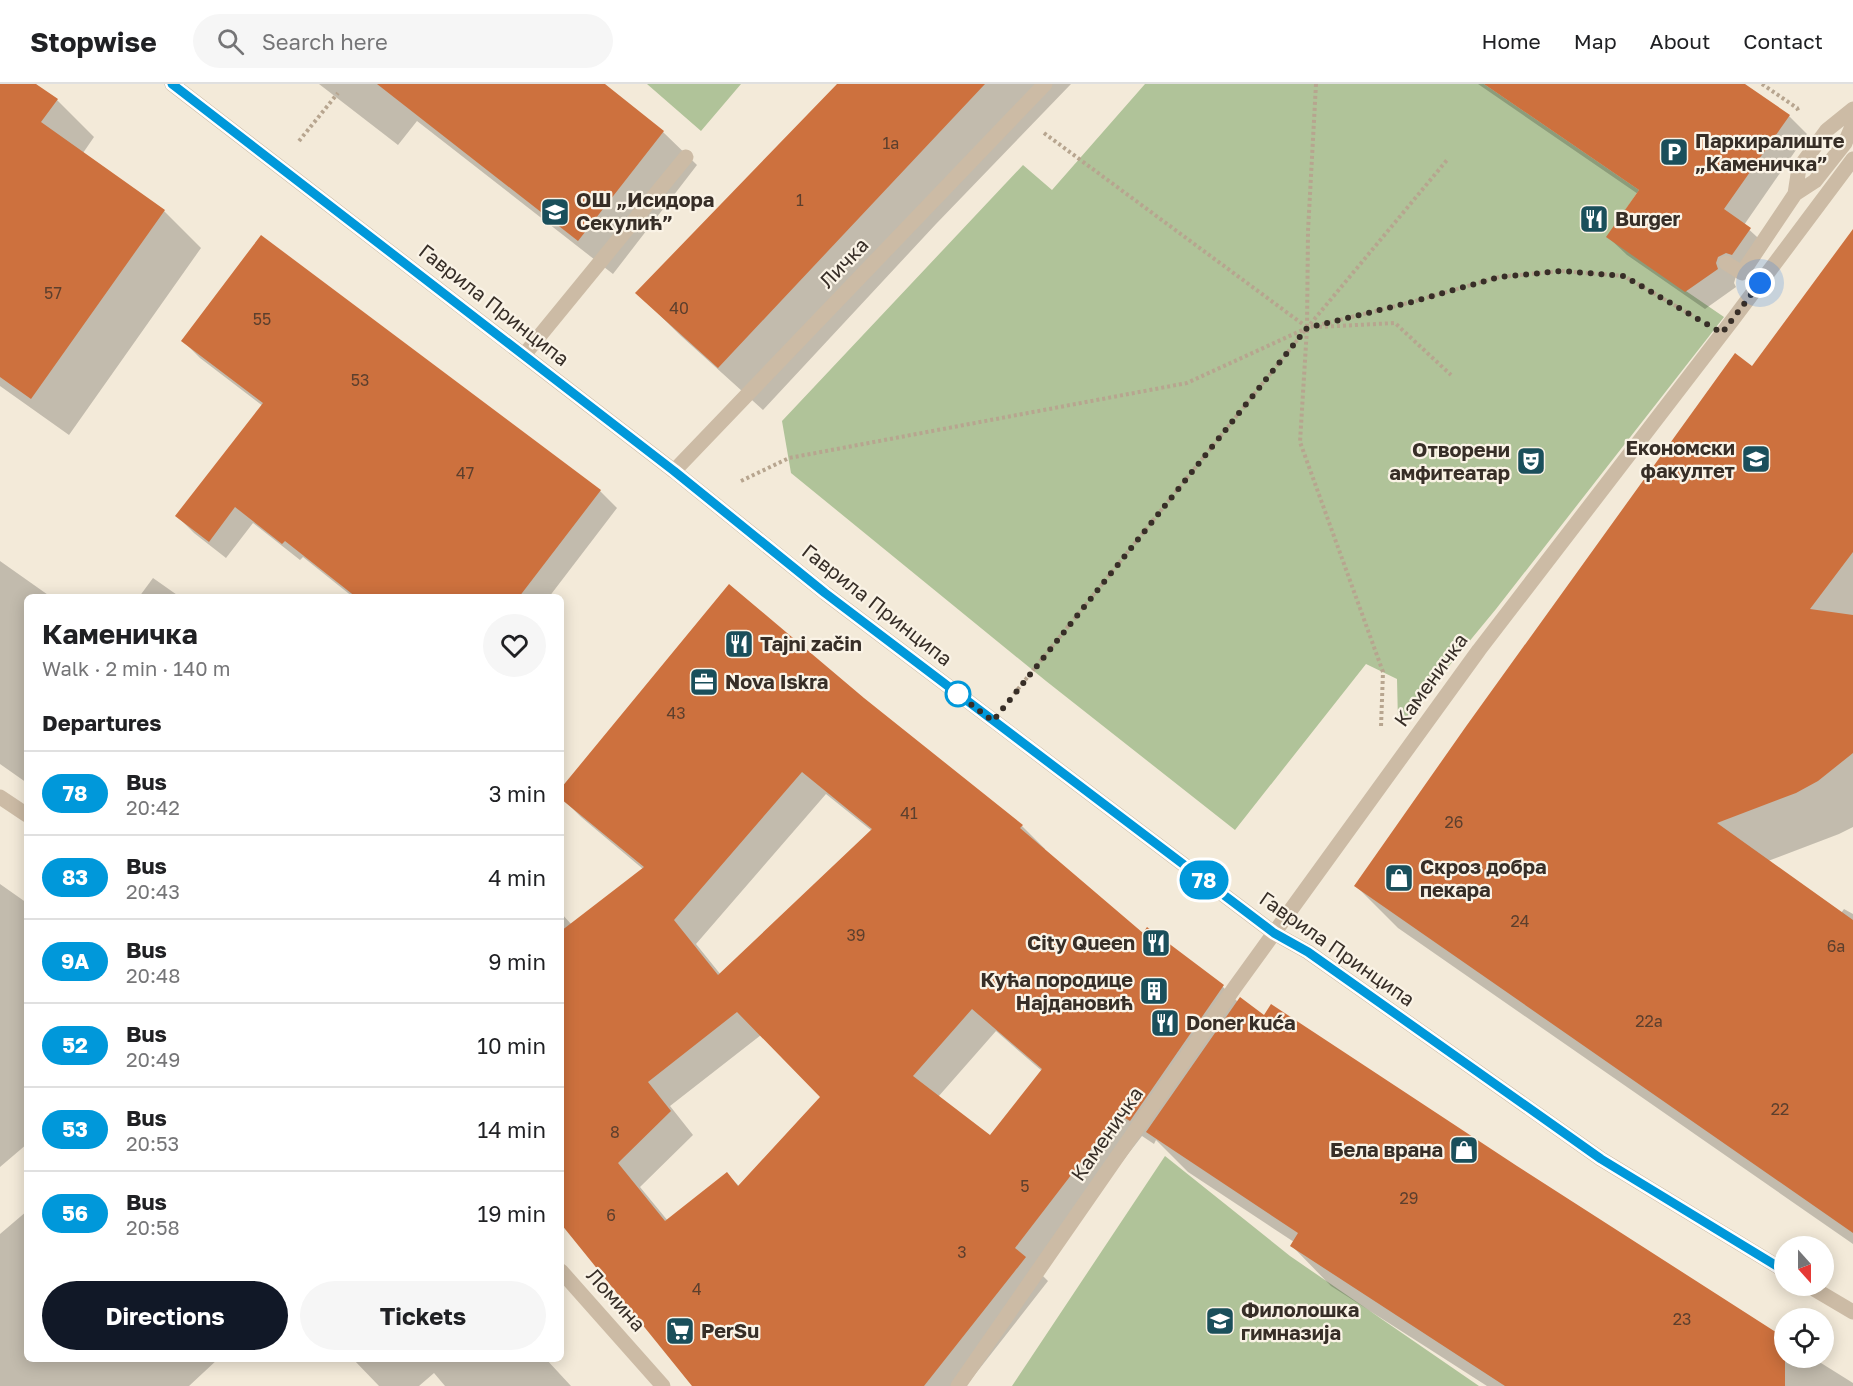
<!DOCTYPE html>
<meta charset="utf-8">
<style>
:root{--surface:#fff;--page:#f6f6f6;--text:#202124;--muted:#757577;--line:#e0e0e0;--accent:#111827}
body{margin:0;font-family:"Golos Text",sans-serif;background:var(--page);color:var(--text);height:100vh;display:flex;flex-direction:column;font-size:22px;white-space:nowrap}
*{box-sizing:border-box;margin:0}
p{font-size:20px;color:var(--muted)}
.icon{flex:none;width:33px;height:33px;fill:none;stroke:currentColor;stroke-width:2;stroke-linecap:round;stroke-linejoin:round}
.map{position:relative;flex:1;overflow:hidden}
.drawer{position:absolute;left:24px;top:510px;width:540px;height:768px;display:flex;flex-direction:column;background:var(--surface);border-radius:9px;box-shadow:0 3px 15px #0003}
.drawer>*{flex:none}
.badge{padding:0 12px;border-radius:20px;font-size:21px;line-height:39px}
.needle{width:39px;rotate:159deg}
.controls{position:absolute;left:1774px;top:1152px;display:grid;gap:12px}
.controls a{display:grid;place-items:center;width:60px;height:60px;border-radius:50%;background:var(--surface);box-shadow:0 3px 15px #0003;font-size:30px}
.you{position:absolute;width:30px;height:30px;margin:-15px;border:4px solid #fff;border-radius:50%;background:#1a73e8;box-shadow:0 0 0 9px #1a73e833}
.map>.badge{position:absolute;translate:-50% -50%;box-shadow:0 0 0 3px #fff}
h2{padding:0 18px;font-size:22px;line-height:54px}
.round{display:grid;place-items:center;flex:none;width:63px;height:63px;border-radius:32px;background:var(--page)}
.headline{display:flex;align-items:center;justify-content:space-between;height:102px;padding:0 18px}
h1{font-size:28px;font-weight:700;line-height:45px}
.action{display:flex;gap:12px;margin-top:auto;padding:12px 18px}
.action a{flex:1;height:69px;border-radius:36px;background:var(--accent);color:#fff;font-size:24px;font-weight:700;line-height:69px;text-align:center}
.action a+a{background:var(--page);color:var(--text)}
ul{padding:0;list-style:none}
li{display:flex;align-items:center;gap:18px;height:84px;padding:0 18px;border-top:2px solid var(--line)}
li div{flex:1}
li b{display:block;font-size:22px}
li em{font-style:normal}
li .badge{min-width:66px;font-weight:700;text-align:center}
header{display:flex;align-items:center;gap:36px;box-sizing:border-box;height:84px;padding:0 30px;background:var(--surface);border-bottom:2px solid var(--line)}
header strong{font-size:28px}
nav{display:flex;gap:33px;margin-inline-start:auto;font-size:21px}
.search{width:420px;height:54px;background:var(--page);display:flex;align-items:center;gap:15px;box-sizing:border-box;padding:0 21px;border-radius:33px;color:var(--muted);font-size:22px}
.map>svg:first-child{display:block}
.green{fill:#b0c399}
.shadow{fill:#0003;fill-rule:evenodd}
.building{fill:#cd713e;fill-rule:evenodd}
.lines{fill:none;stroke-linecap:round;stroke-linejoin:round}
.path{stroke:#b7a58f;stroke-width:4;stroke-dasharray:3 3;stroke-linecap:butt}
.service{stroke:#ccbba5;stroke-width:15}
.pedestrian{stroke:#ccbba5;stroke-width:15}
.minor{stroke:#ccbba5;stroke-width:15}
.tertiary{stroke:#ccbba5;stroke-width:15}
.line-casing{stroke:#fff;stroke-width:14}
.line{stroke:#0098da;stroke-width:9}
.walk{stroke:#372e27;stroke-width:6;stroke-dasharray:0 10.8}
.stop-dot{fill:#fff;stroke:#0098da;stroke-width:3}
.labels{text-anchor:middle;stroke-width:4.5;stroke-linejoin:round;paint-order:stroke}
.number-label{font-size:16px;fill:#5c3f2d}
.poi-label{font-size:20px;font-weight:bold;fill:#372e27;stroke:#faf3e6;text-anchor:start}
.street-label{font-size:20px;fill:#372e27;stroke:#faf3e6}
</style>
<header>
<strong>Stopwise</strong>
<div class="search"><svg class="icon" aria-label="search" viewBox="0 0 24 24"><circle cx="10" cy="10" r="6"/><path d="M15 15l6 6"/></svg>Search here</div>
<nav><a>Home</a><a>Map</a><a>About</a><a>Contact</a></nav>
</header>
<div class="map">
<svg width="1853" height="1302" viewBox="0 0 1853 1302">
<rect width="100%" height="100%" fill="#f3ead9"/>
<!-- green -->
<path class="green" d="M647 0H741L701 47Z
M1145 0H1484L1639 106 1607 153 1724 233 1496 525 1402 639 1398 638 1397 595 1366 580 1235 746 1046 597 791 389 782 337 1023 81 1052 106Z
M1165 1072 1290 1172 1479 1302H1012Z"/>
<!-- shadow -->
<path class="shadow" d="M0 0H34L57 16 94 53 83 69 164 127 201 164 69 351 0 302Z
M319 0H602L663 48 697 81 613 190 417 37 398 61Z
M840 0H1071L936 140 763 326 681 252 637 209Z
M1478 0H1743L1789 32 1807 50 1744 141 1768 163 1750 189 1736 192 1734 199 1736 203 1705 225 1627 171 1608 153 1638 110Z
M1853 148V743L1839 750 1768 777 1841 829 1844 825 1853 830V1160L1398 844 1356 802 1753 284Z
M183 257 600 407 617 424 549 513H353L303 473 300 476 253 439 226 474 194 449 177 432 263 322 200 274Z
M0 477 51 513H27V699L0 680Z
M153 494 180 513H139Z
M863 616 1022 742 1045 765 1044 766 1143 851 1147 846 1223 903 1238 918 1628 1156 1785 1256V1274H1813L1853 1299V1302H1487L1331 1202 1292 1162 1294 1158 1188 1088 1156 1056 1154 1060 1142 1052 1038 1187 1048 1197 966 1302H694L561 1137V829L572 841 643 785 581 733 561 713V706ZM826 710 872 747 721 891 696 860ZM996 947 1042 987 990 1053 938 1013ZM761 951 822 1013 739 1102 727 1090 668 1137 640 1103 693 1051 670 1022Z
M0 800 27 819V1060L0 1083Z
M27 1127V1275H218L189 1302H0V1150Z
M353 1275H546L571 1302H445L434 1289 419 1302H379Z"/>
<!-- building -->
<path class="building" d="M0 0H36L58 15 41 38 165 126 31 315 0 293Z
M377 0H605L664 47 578 157Z
M837 0H985L718 284 635 209Z
M1484 0H1745L1790 31 1724 125 1751 144 1732 171 1726 169 1718 173 1716 179 1718 185 1685 208 1606 153 1639 106Z
M1853 145V468L1810 525 1853 531V669L1818 697 1796 709 1717 739 1853 836V1149L1354 802 1467 641 1735 269 1752 282Z
M261 151 601 406 519 513H356L285 457 282 460 235 423 209 458 175 432 263 319 181 257Z
M729 500 864 614 1023 741 1020 744 1143 849 1147 843 1224 901 1130 1037 1118 1030 1015 1164 1026 1173 924 1302H692L561 1140V847L644 783 561 715V704ZM802 688 872 745 718 891 674 836ZM972 925 1042 985 990 1051 913 992ZM737 928 820 1013 738 1102 727 1088 665 1137 618 1079 671 1027 648 998Z
M1240 913 1264 931 1271 920 1517 1082 1785 1254V1302H1505L1290 1162 1298 1149 1146 1048Z"/>
<g class="lines">
<!-- path -->
<path class="path" d="M1316 0 1308 147 1307 244 1300 358 1383 588 1381 643
M1762 0 1797 24 1799 28
M1044 49 1308 244
M299 57 338 9
M1319 243 1395 239 1451 291
M741 397 789 374 1187 299 1307 244 1412 218 1499 193 1562 187 1624 192 1693 232
M1014 610 1307 244 1447 76"/>
<!-- service -->
<path class="service" d="M1795 110 1799 84 1827 46 1853 25
M1726 179 1742 189 1795 110 1815 97 1845 59 1853 40
M524 271 686 73"/>
<!-- pedestrian -->
<path class="pedestrian" d="M958 1302 1235 903 1479 566 1734 234 1853 75"/>
<!-- minor -->
<path class="minor" d="M674 387 1045 0
M0 713 27 731
M561 1187 663 1302"/>
<!-- tertiary -->
<path class="tertiary" d="M172 0 674 387 825 509 1274 849 1308 868 1601 1075 1785 1187
M1809 1202 1853 1228"/>
</g>
<g class="lines">
<!-- line casing -->
<g class="line-casing">
<path id="line" d="M172 0 674 387 825 509 1274 849 1308 868 1601 1075 1785 1187"/>
</g>
<!-- line -->
<use href="#line" class="line"/>
<!-- walk -->
<path class="walk" d="M958 610 956 609 993 637 1307 244 1412 218 1499 193 1562 187 1624 192 1722 249 1760 199"/>
</g>
<!-- icons -->
<defs>
<g id="parking-square" transform="scale(1.5)"><rect x="-9" y="-9" width="18" height="18" rx="4" fill="#1a4f5b" stroke="#faf3e6"/><path d="M-3.5-5.5H1a3.5 3.5 0 0 1 0 7H-1V5.5H-3.5ZM-1-3.4V-.6H.8a1.4 1.4 0 0 0 0-2.8Z" fill="#fff"/></g>
<g id="school-square" transform="scale(1.5)"><rect x="-9" y="-9" width="18" height="18" rx="4" fill="#1a4f5b" stroke="#faf3e6"/><path d="M0-5L7-2L0 1L-7-2ZM-4 1L0 2.5L4 1V4Q0 6-4 4Z" fill="#fff"/></g>
<g id="restaurant-square" transform="scale(1.5)"><rect x="-9" y="-9" width="18" height="18" rx="4" fill="#1a4f5b" stroke="#faf3e6"/><path d="M-5-6h1v4h1v-4h1v4h1v-4h1v5L-1.5 .5V6h-2V.5L-5-1ZM5-6V6H3V1.5H1.5Q1.5-4 5-6Z" fill="#fff"/></g>
<g id="university-square" transform="scale(1.5)"><rect x="-9" y="-9" width="18" height="18" rx="4" fill="#1a4f5b" stroke="#faf3e6"/><path d="M0-5L7-2L0 1L-7-2ZM-4 1L0 2.5L4 1V4Q0 6-4 4Z" fill="#fff"/></g>
<g id="theatre-square" transform="scale(1.5)"><rect x="-9" y="-9" width="18" height="18" rx="4" fill="#1a4f5b" stroke="#faf3e6"/><path d="M-5-5.5Q0-4 5-5.5V0Q5 5 0 6Q-5 5-5 0ZM-3.3-2.5H-1v1.5H-3.3ZM1-2.5H3.3v1.5H1ZM-2.8 1Q0 5.5 2.8 1Z" fill="#fff"/></g>
<g id="office-square" transform="scale(1.5)"><rect x="-9" y="-9" width="18" height="18" rx="4" fill="#1a4f5b" stroke="#faf3e6"/><path d="M-6-3h4V-5.5h4V-3h4V5H-6ZM-1-4.5V-3h2v-1.5ZM-6 0V1H6V0Z" fill="#fff"/></g>
<g id="shop-square" transform="scale(1.5)"><rect x="-9" y="-9" width="18" height="18" rx="4" fill="#1a4f5b" stroke="#faf3e6"/><path d="M-5-2.5h2.3a2.7 3.5 0 0 1 5.4 0H5L5.5 6h-11ZM-1.5-2.5h3a1.5 2.3 0 0 0-3 0Z" fill="#fff"/></g>
<g id="building-square" transform="scale(1.5)"><rect x="-9" y="-9" width="18" height="18" rx="4" fill="#1a4f5b" stroke="#faf3e6"/><path d="M-4-6H4V6H1V3H-1V6H-4ZM-2.5-4.3h1.7v1.8h-1.7ZM.8-4.3h1.7v1.8H.8ZM-2.5-1h1.7V.8h-1.7ZM.8-1h1.7V.8H.8Z" fill="#fff"/></g>
<g id="supermarket-square" transform="scale(1.5)"><rect x="-9" y="-9" width="18" height="18" rx="4" fill="#1a4f5b" stroke="#faf3e6"/><path d="M-6-5.5h2.5l.6 2H6L4.5 2H-2.5L-4.4-4H-6ZM-1.5 3.2a1.3 1.3 0 1 0 .1 0ZM3 3.2a1.3 1.3 0 1 0 .1 0Z" fill="#fff"/></g>
</defs>
<g fill-rule="evenodd">
<use href="#parking-square" x="1674" y="68"/>
<use href="#school-square" x="555" y="128"/>
<use href="#restaurant-square" x="1594" y="135"/>
<use href="#university-square" x="1756" y="375"/>
<use href="#theatre-square" x="1531" y="377"/>
<use href="#restaurant-square" x="739" y="560"/>
<use href="#office-square" x="704" y="598"/>
<use href="#shop-square" x="1399" y="794"/>
<use href="#restaurant-square" x="1156" y="859"/>
<use href="#building-square" x="1154" y="907"/>
<use href="#restaurant-square" x="1165" y="939"/>
<use href="#shop-square" x="1464" y="1066"/>
<use href="#school-square" x="1220" y="1237"/>
<use href="#supermarket-square" x="680" y="1247"/>
</g>
<!-- markers -->
<circle class="stop-dot" cx="958" cy="610" r="12"/>
<g class="labels">
<!-- number labels -->
<g class="number-label">
<text x="891" y="65">1a</text>
<text x="800" y="122">1</text>
<text x="53" y="215">57</text>
<text x="679" y="230">40</text>
<text x="262" y="241">55</text>
<text x="360" y="302">53</text>
<text x="465" y="395">47</text>
<text x="676" y="635">43</text>
<text x="909" y="735">41</text>
<text x="1454" y="744">26</text>
<text x="1520" y="843">24</text>
<text x="856" y="857">39</text>
<text x="1836" y="868">6a</text>
<text x="1649" y="943">22a</text>
<text x="1780" y="1031">22</text>
<text x="615" y="1054">8</text>
<text x="1025" y="1108">5</text>
<text x="1409" y="1120">29</text>
<text x="611" y="1137">6</text>
<text x="962" y="1174">3</text>
<text x="697" y="1211">4</text>
<text x="1682" y="1241">23</text>
</g>
<!-- poi labels -->
<g class="poi-label">
<text x="1695" y="64">Паркиралиште<tspan x="1695" dy="23">„Каменичка”</tspan></text>
<text x="576" y="123">ОШ „Исидора<tspan x="576" dy="23">Секулић”</tspan></text>
<text x="1615" y="142">Burger</text>
<text x="1735" y="371" text-anchor="end">Економски<tspan x="1735" dy="23">факултет</tspan></text>
<text x="1510" y="373" text-anchor="end">Отворени<tspan x="1510" dy="23">амфитеатар</tspan></text>
<text x="760" y="567">Tajni začin</text>
<text x="725" y="605">Nova Iskra</text>
<text x="1420" y="790">Скроз добра<tspan x="1420" dy="23">пекара</tspan></text>
<text x="1135" y="866" text-anchor="end">City Queen</text>
<text x="1133" y="903" text-anchor="end">Кућа породице<tspan x="1133" dy="23">Најдановић</tspan></text>
<text x="1186" y="946">Doner kuća</text>
<text x="1443" y="1073" text-anchor="end">Бела врана</text>
<text x="1241" y="1233">Филолошка<tspan x="1241" dy="23">гимназија</tspan></text>
<text x="701" y="1254">PerSu</text>
</g>
<!-- street labels -->
<g class="street-label">
<text transform="translate(844 179) rotate(-46)" y="7">Личка</text>
<text transform="translate(494 221) rotate(38)" y="7">Гаврила Принципа</text>
<text transform="translate(877 521) rotate(38)" y="7">Гаврила Принципа</text>
<text transform="translate(1431 596) rotate(-54)" y="7">Каменичка</text>
<text transform="translate(1337 865) rotate(35)" y="7">Гаврила Принципа</text>
<text transform="translate(1107 1050) rotate(-55)" y="7">Каменичка</text>
<text transform="translate(616 1216) rotate(48)" y="7">Ломина</text>
</g>
</g>
</svg>
<div class="controls">
<a><svg class="needle" viewBox="-14 -14 28 28"><path d="M0-13l5 13h-10z" fill="#e53935"/><path d="M0 13l5-13h-10z" fill="#757577"/></svg></a>
<a><svg class="icon" aria-label="locate" viewBox="0 0 24 24"><circle cx="12" cy="12" r="6"/><path d="M12 2v4M12 18v4M2 12h4M18 12h4"/></svg></a>
</div>
<div class="you" style="left:1760px;top:199px"></div>
<b class="badge" style="left:1204px;top:796px;background:#0098da;color:#fff">78</b>
<section class="drawer">
<div class="headline"><div><h1>Каменичка</h1><p>Walk · 2 min · 140 m</p></div><a class="round"><svg class="icon" aria-label="heart" viewBox="0 0 24 24"><path d="M12 20l-8-8c-3-5 5-10 8-4 3-6 11-1 8 4z"/></svg></a></div>
<h2>Departures</h2>
<ul>
<li><span class="badge" style="background:#0098da;color:#fff">78</span><div><b>Bus</b><p>20:42</p></div><em>3 min</em></li>
<li><span class="badge" style="background:#0098da;color:#fff">83</span><div><b>Bus</b><p>20:43</p></div><em>4 min</em></li>
<li><span class="badge" style="background:#0098da;color:#fff">9A</span><div><b>Bus</b><p>20:48</p></div><em>9 min</em></li>
<li><span class="badge" style="background:#0098da;color:#fff">52</span><div><b>Bus</b><p>20:49</p></div><em>10 min</em></li>
<li><span class="badge" style="background:#0098da;color:#fff">53</span><div><b>Bus</b><p>20:53</p></div><em>14 min</em></li>
<li><span class="badge" style="background:#0098da;color:#fff">56</span><div><b>Bus</b><p>20:58</p></div><em>19 min</em></li>
</ul>
<div class="action"><a>Directions</a><a>Tickets</a></div>
</section>
</div>
